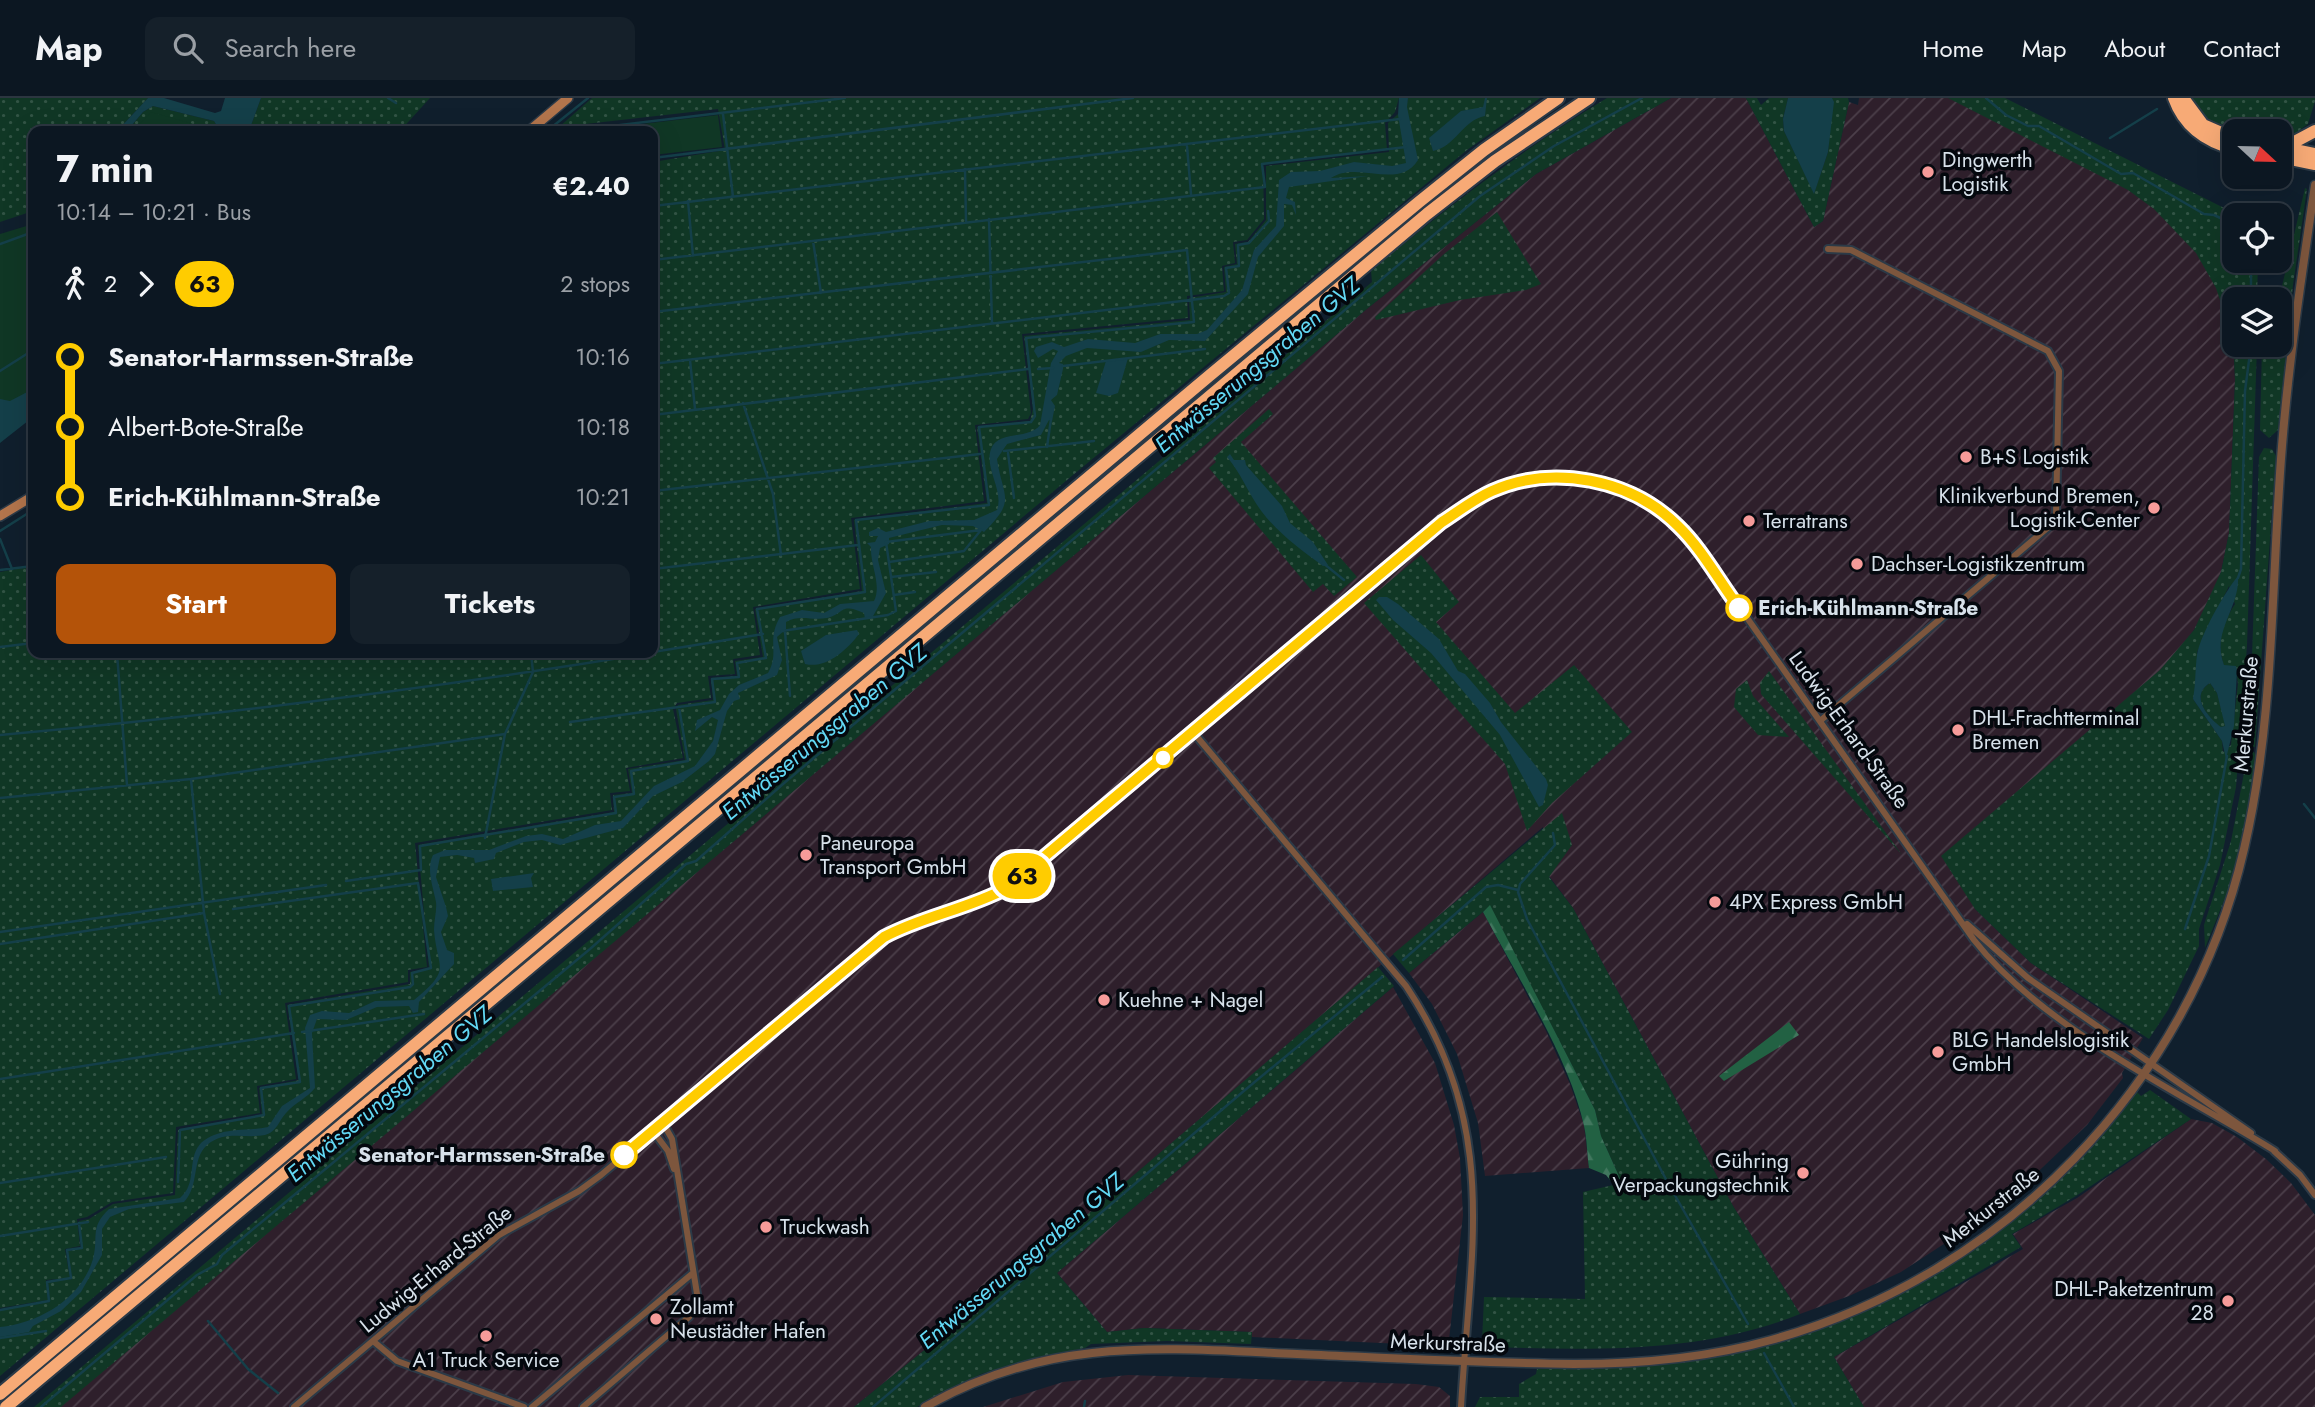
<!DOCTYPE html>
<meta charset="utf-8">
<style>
:root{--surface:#0c1722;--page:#15202a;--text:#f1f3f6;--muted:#9a9fa5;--line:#2c3640;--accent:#b45309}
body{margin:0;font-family:Jost,sans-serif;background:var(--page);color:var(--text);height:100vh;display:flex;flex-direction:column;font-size:26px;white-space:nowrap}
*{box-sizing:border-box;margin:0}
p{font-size:23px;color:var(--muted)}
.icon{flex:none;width:38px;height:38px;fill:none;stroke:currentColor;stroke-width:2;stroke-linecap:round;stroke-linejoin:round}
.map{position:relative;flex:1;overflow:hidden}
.details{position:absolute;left:28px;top:28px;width:630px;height:532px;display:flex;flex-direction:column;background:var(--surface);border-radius:14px;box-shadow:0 7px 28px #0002,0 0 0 2px var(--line)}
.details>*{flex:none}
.badge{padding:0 14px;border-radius:23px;font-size:24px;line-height:46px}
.needle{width:46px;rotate:112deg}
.controls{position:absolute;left:2222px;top:21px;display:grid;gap:14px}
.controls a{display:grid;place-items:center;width:70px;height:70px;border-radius:14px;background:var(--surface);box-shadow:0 7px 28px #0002,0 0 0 2px var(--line);font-size:35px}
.map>.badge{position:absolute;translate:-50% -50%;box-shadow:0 0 0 4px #fff}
.legs{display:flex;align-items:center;gap:10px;height:77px;padding:0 28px;font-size:23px}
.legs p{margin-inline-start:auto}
.head{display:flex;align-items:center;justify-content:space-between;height:119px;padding:0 28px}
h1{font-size:38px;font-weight:700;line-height:52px}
.button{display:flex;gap:14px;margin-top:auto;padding:14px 28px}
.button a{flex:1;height:80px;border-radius:14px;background:var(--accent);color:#fff;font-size:28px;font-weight:700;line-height:80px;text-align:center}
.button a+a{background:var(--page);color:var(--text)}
ul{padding:0 28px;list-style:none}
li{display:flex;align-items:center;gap:24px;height:70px;font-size:26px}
li i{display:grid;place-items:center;width:10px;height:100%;margin:0 9px;background:currentColor}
li i::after{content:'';width:18px;height:18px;margin:-9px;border:5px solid;border-radius:50%;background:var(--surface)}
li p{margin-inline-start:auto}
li:first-child i{background:linear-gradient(#0000 50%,currentColor 0)}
li:last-child i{background:linear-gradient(currentColor 50%,#0000 0)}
header{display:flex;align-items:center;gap:42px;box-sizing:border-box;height:98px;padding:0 35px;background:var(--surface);border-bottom:2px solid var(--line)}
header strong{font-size:33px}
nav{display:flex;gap:38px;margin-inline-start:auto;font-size:24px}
.search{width:490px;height:63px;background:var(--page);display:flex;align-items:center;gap:18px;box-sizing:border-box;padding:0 24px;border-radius:14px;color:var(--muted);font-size:26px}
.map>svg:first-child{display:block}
.industrial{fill:url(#industrial-furrows)}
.grass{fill:url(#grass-dots);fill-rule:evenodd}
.forest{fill:url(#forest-firs)}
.park{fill:#103725}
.water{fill:#143f49;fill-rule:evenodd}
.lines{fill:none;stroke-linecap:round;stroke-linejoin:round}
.stream{stroke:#143f49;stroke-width:2.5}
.minor-casing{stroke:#2c3a47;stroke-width:10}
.tertiary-casing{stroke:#2c3a47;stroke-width:11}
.secondary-casing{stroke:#2c3a47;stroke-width:12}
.motorway-casing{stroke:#2c3a47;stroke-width:16}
.minor{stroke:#7d563d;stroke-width:6}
.tertiary{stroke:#7d563d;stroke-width:8}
.secondary{stroke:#b3754c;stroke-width:9}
.motorway{stroke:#f7aa76;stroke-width:12}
.line-1-casing{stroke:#fff;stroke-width:16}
.line-1{stroke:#fc0;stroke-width:10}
.poi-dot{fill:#f59b99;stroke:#04080e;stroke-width:2.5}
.stop-1-dot{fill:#fff;stroke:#fc0;stroke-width:3.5}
.labels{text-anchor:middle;stroke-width:7;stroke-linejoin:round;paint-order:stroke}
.poi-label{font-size:21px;fill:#d7e1ea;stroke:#04080e;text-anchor:start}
.stop-label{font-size:21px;font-weight:bold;fill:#d7e1ea;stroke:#04080e;text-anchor:start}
.street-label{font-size:21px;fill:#d7e1ea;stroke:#04080e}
.water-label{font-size:23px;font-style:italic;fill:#62d8f4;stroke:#04080e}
</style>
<header>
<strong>Map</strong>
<div class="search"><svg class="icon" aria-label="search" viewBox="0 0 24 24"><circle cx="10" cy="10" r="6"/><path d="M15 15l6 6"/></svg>Search here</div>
<nav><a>Home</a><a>Map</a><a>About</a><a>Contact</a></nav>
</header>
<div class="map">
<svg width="2315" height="1309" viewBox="0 0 2315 1309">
<defs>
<pattern id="industrial-furrows" width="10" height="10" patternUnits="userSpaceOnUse" patternTransform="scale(1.75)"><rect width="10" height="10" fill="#2e1f2b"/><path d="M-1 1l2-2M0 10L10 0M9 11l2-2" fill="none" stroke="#4c3f4a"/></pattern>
<pattern id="grass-dots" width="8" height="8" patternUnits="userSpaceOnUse" patternTransform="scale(1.75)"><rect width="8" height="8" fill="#103725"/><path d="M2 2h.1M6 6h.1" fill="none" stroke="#325445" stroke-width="1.8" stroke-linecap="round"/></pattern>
<pattern id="forest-firs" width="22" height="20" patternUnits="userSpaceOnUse" patternTransform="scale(1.75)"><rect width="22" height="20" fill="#226143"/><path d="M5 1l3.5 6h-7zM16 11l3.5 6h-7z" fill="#41775e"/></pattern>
</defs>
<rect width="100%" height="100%" fill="#101f2d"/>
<!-- industrial -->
<path class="industrial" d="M1671 0H1746L1814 129 1823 123 1849 4 1858 7 1859 0H1953L2130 88 2200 150 2232 215 2235 282 2229 435 2221 474 2209 504 2194 532 1975 811 2031 865 2143 940 2122 975 2123 980 2087 1027 2002 1108 1901 1174 1849 1198 1800 1216 1733 1108 1573 810 1549 778 1543 729 1006 1186 854 1309H60L1368 210 1536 76Z
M1483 814 1546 933 1570 986 1584 1027 1589 1070 1485 1078 1478 1025 1457 956 1432 906 1409 875Z
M1393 889 1435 965 1454 1027 1460 1060 1463 1117 1449 1242 1444 1248 1252 1239 1251 1234 1145 1230 1107 1234 1057 1175Z
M2191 1021 2212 1025 2237 1039 2266 1061 2291 1085 2315 1117V1309H1864L1834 1259 2023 1151 2013 1136 2077 1100Z
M1128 1277 1416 1286 1439 1289 1450 1298V1309H983L1063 1284Z"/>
<!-- grass -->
<path class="grass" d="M0 0H148L117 33H33V113L0 124Z
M261 0H430L400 33H249Z
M592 0H1399L1395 14 1385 25 1387 52 1263 66 1264 121 1247 142 1233 144 1235 165 1222 168 1224 193 1187 198 1188 220 1022 236 1031 315 1028 321 975 327 984 403 851 420 860 491 753 509 760 557 733 561 735 576 708 578 711 600 677 605 673 611 683 660 626 670 630 693 610 695 612 712 415 745 427 869 408 872V884L285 905 296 981 257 988 260 1015 176 1029 173 1095 112 1104 87 1119 77 1121 80 1148 65 1151 70 1180 46 1182 48 1202 0 1210V474L33 468V555H653V64L725 52 718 11 559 29Z
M1408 0H1540L1467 52 1073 377 0 1278V1212L50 1204 48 1184 72 1181 68 1153 82 1150 79 1123 89 1121 113 1106 175 1097 178 1032 262 1017 259 990 299 982 287 907 410 886V874L429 871 418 747 614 714 613 697 632 695 628 671 685 662 676 611 678 607 713 602 711 580 737 578 735 563 763 559 755 511 862 493 854 422 987 405 977 329 1030 323 1033 310 1024 238 1190 222 1189 200 1226 194 1224 169 1237 166 1235 146 1248 144 1266 122V68L1389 54 1388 25 1406 9Z
M1607 0H1671L1536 76 1368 210 61 1309H34L1372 184 1371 173C1446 110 1523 51 1607 0Z
M1746 0H1757L1761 7 1769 0H1788L1783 21 1784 33 1814 95 1828 54 1832 0H1848L1849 4 1823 123 1814 129Z
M1948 0H2005L2236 116 2235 163H2258L2257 201H2235V247H2257L2247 548 2236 689 2220 767 2199 831V848L2168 912 2149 941 2031 865 1975 811 1941 758 2160 572 2194 532 2221 474 2229 435 2235 282 2234 259 2227 223 2216 190 2196 155 2154 111 2128 92ZM2229 488 2235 506C2222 526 2216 544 2224 568H2236L2238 586 2231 647 2223 654 2222 643 2193 601 2198 584 2197 554Z
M2187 0H2315V3L2308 26 2281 46 2280 33H2235V38L2211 30Z
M153 8 214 23 217 28 215 33H127L143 14Z
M2305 90 2307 91 2293 187 2278 332 2269 340 2260 332 2262 247H2280L2279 201Z
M1497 114 1541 186 1526 192 1460 202 1376 222 1375 219 1444 156Z
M1269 311 1273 316 1241 344 1357 479 1334 498 1323 486 1313 494 1209 370 1216 364 1213 360Z
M2264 350 2272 351 2276 358 2255 649 2250 648 2253 625 2250 615 2259 359Z
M1421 457 1459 504 1436 524 1515 615 1574 567 1632 634 1552 705 1527 733 1505 666 1364 505Z
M1769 573 1902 757 1761 596 1760 585Z
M1747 582 1753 598 1789 639 1758 637 1734 609 1736 591Z
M2210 585 2217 595 2226 628 2221 630C2208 619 2189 598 2210 585Z
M2248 654H2254L2256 658 2251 700 2233 780 2205 850 2204 827 2231 743Z
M1562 715 1572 747 1549 779 1573 810 1733 1108 1800 1216C1701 1256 1591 1252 1487 1249L1482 1244 1484 1199 1585 1201 1583 1094 1622 1085 1601 1038 1595 1012 1490 808 1409 875 1393 856Z
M1378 869 1394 888 1057 1175 1107 1234 1144 1230 1252 1234 1251 1246 1167 1243 1091 1246 1085 1250 1034 1260 981 1276 917 1309H854L1006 1186Z
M2150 992 2191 1021 2076 1098 2012 1136 2021 1149 1834 1259 1864 1309H1475L1480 1299H1519V1286L1536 1276 1537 1271C1786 1274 1983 1195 2137 994L2141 998Z"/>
<!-- forest -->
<path class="forest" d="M1490 807 1595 1012 1601 1038 1622 1085 1614 1087 1606 1077 1589 1070C1587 1056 1587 1041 1584 1028 1570 961 1515 875 1483 814Z
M1789 924 1799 937 1724 983 1719 978Z"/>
<!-- park -->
<path class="park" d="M151 14 218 33H133Z
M718 17 722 49 653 57V33H584Z
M33 126V312L0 335V136Z"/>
<!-- water -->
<path class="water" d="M148 0H164L215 15 221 13 225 0H261L249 33H215L217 28 214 23 153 8 143 14 127 33H117Z
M1399 0H1408L1407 9 1418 62C1399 93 1357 62 1331 80L1368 78 1289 89 1286 100 1295 104 1296 117 1292 107 1284 106V128L1258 159 1248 196 1205 243 1169 242 1141 254 1087 250 1066 258 1059 265 1063 266V271L1057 297 1051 302 1055 308 1052 323 1049 322 1041 337 1007 346 997 361C1003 401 1017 401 984 434L973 428 942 427 889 440V446L880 450 878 462 886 495 872 520 865 521 864 515C839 504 845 516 827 520 812 523 800 516 786 524V531L777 539 782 562 777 577 738 595 740 601 734 603 727 613 715 656 709 663 682 684 653 698 623 730 560 747 542 742 524 744 496 755 494 761 475 765 474 760 457 757 440 759 436 779 446 809 448 818 441 834 447 852 454 855V866L419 904 418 914 413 915 409 908 377 909 346 922 317 921 312 935 315 990C307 1000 295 1005 287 1014 279 1022 277 1034 265 1037 245 1041 225 1032 207 1047 191 1062 200 1087 184 1104L129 1111 110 1119 102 1131V1157L81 1194 61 1213 33 1228 29 1234 0 1239V1229C39 1225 81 1201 93 1161 99 1139 89 1130 109 1111L180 1100C202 1082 180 1050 214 1037 232 1030 250 1033 268 1029L282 1008 310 990 305 930 310 917 322 913 349 915 375 903 414 902C453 870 437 872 434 832 434 822 437 813 436 804 433 789 426 771 433 757L445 752H489L526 738 542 736 563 741 595 727 621 723 654 688 695 668 713 643 718 622 712 619 695 633 697 622 720 612 729 596 739 587 768 575C780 554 766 543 780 519L802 512 824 515 840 506 874 503C882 487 870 467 871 449L867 445 875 444 878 438H869V434L878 430 886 434 929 423 974 422 997 412C1004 392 984 370 991 351 998 332 1029 342 1040 327L1051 265 1058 253 1053 251 1038 260 1034 253 1036 249 1052 244 1064 249 1088 241 1135 245 1160 236H1197L1207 232 1242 192 1254 152 1276 128 1279 82 1291 74 1320 73 1354 64 1392 68 1406 65 1398 17Z
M1485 0H1487L1485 18C1463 22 1455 49 1433 53L1429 40 1461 13 1483 9Z
M1788 0H1832L1834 4 1828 54 1814 96 1784 33 1783 21Z
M1128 260 1118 295 1109 298 1096 295 1106 263Z
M33 291V319L0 345V301L10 303Z
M1230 356 1234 362H1245L1246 367 1282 408 1290 425 1313 444 1328 467 1323 468C1302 453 1278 435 1262 414 1249 397 1241 375 1227 359Z
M2238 478C2240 511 2211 533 2224 567L2236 568 2237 573 2234 628 2226 661 2222 643 2193 601C2196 584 2195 572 2197 557 2200 537 2226 492 2238 478ZM2210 585 2217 595 2225 628 2221 629C2208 619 2189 598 2210 585Z
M1379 499H1387L1398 506 1439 541 1458 573 1465 576 1490 605 1501 624 1546 681 1548 687 1543 707 1539 709 1500 637 1431 555 1393 522 1376 502Z
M857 532 859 536C846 553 826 571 805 566L801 553 826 537Z
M534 775 531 780 533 789 493 793 491 781Z"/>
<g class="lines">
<!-- stream -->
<path class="stream" d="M388 0 396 5
M1986 0 2006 17 2028 28H2039L2121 76 2133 75 2204 116 2214 117 2235 127
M723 16 733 99
M547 33 588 0
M570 33 845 0
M2110 40 2157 11
M1187 48 1191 96
M653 60 1133 0
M965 71 966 123
M688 103 693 158
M653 108 1400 21
M989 121 992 225
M813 143 821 195
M0 146 33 134
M653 162 1265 89 1262 66 1406 49
M2251 201V163
M690 262 695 311
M653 266 1224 198 1229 195 1226 170 1239 168 1238 147 1249 145 1269 123 1268 113
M1063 268 1205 251
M1038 271 1053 270
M0 273 33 252
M743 305 773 396 781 457
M653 317 1028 271
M1047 349 1051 321
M1004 353 1094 343
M1008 355 1014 400
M653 393 980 356
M0 433 33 412
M0 441 12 471
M886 444 981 432
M889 464 964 453 981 432
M1323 465 1344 482
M653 471 858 447
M0 472 33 468
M891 479 936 474
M2238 480 2241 471 2245 293 2251 247
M894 497 915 494
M782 533 888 517 896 513 886 444
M785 533 790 598
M0 549 33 545
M653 554 763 536
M117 555 127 687
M570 624 715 604 712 581 739 579 737 565 766 560 757 511 865 494 856 422 989 407 979 329 1031 324 1035 318 1026 240 1194 224 1187 152 653 214
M0 637C218 617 435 590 651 555
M191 681 204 815 220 896
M0 700 191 681 505 636
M2304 706 2315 720
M1553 735 1555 747 1520 786 1518 794 1527 821 1668 1085 1748 1226
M485 740 505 636 533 574 531 555
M346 783 421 772 420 748 616 715 614 699 634 696 631 673 688 663 679 609
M2185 831 2209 758 2227 658
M0 834 326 787
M0 846 204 815
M1403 862 1486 789 1498 787 1518 792
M302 934 424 916
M0 981 294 935
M178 1084 180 1032 264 1017 261 990 300 984 289 908 410 889 413 886 412 875 431 870 418 785 233 811
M0 1085 166 1059
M0 1138 88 1124
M0 1212 49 1203 47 1184 71 1180 67 1152 82 1150 79 1125
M208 1223 248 1271 278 1295
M0 1240 46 1233
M1764 1255 1794 1309
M41 1309 197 1177 217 1166 222 1157 590 851 686 766 696 763 783 686 1480 98 1554 48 1642 0
M873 1309 1245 992 1382 879
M1084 1309 1085 1303"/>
<!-- minor casing -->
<g class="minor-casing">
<path id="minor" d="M1820 623 2052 426 2056 418 2059 273 2048 253 1851 152 1828 151
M1193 634 1406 888C1501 1030 1470 1151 1461 1309
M1967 826 2028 880 2251 1035
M653 1033 668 1053 674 1071
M2274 1053 2300 1077 2315 1097
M373 1243 397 1263 524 1309
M294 1309 499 1137 579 1093 601 1077 884 839C923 818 968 811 1007 790L1442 424C1541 353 1633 367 1707 463L1974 842C2044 931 2178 993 2275 1053
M532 1309 693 1175
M583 1309 689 1219 698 1202 672 1041 663 1025"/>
</g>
<!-- tertiary casing -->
<g class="tertiary-casing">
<path id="tertiary" d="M925 1309C1049 1238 1161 1250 1297 1256 1390 1260 1482 1265 1574 1266 1641 1266 1707 1260 1771 1242 2003 1178 2190 986 2244 751 2275 619 2271 482 2282 348 2289 261 2302 174 2315 87"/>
</g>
<!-- secondary casing -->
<g class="secondary-casing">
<path id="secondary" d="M529 33 568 0
M0 418 33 398"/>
</g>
<!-- motorway casing -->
<g class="motorway-casing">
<path id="motorway" d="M2174 0C2184 28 2207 44 2235 51
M2183 0 2203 27 2235 41
M2280 49 2315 56
M2285 49 2315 33
M2280 59 2315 66
M0 1296 1209 278 1419 104 1484 52 1558 0
M6 1309 1427 116 1495 63 1589 0"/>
</g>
<!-- minor -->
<use href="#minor" class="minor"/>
<!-- tertiary -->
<use href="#tertiary" class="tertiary"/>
<!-- secondary -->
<use href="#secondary" class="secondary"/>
<!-- motorway -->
<use href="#motorway" class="motorway"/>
</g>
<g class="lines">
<!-- line-1 casing -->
<g class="line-1-casing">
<path id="line-1" d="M624 1057 884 839C923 818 968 811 1007 790L1442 424C1459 413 1474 401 1492 393 1553 366 1631 381 1678 428 1702 451 1719 483 1739 510"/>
</g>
<!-- line-1 -->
<use href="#line-1" class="line-1"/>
</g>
<!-- markers -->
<g class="poi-dot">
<circle cx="1928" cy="74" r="7"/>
<circle cx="1966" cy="359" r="7"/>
<circle cx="2154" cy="410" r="7"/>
<circle cx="1749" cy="423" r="7"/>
<circle cx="1857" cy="466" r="7"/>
<circle cx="1958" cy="632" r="7"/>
<circle cx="806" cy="757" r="7"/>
<circle cx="1715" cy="804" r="7"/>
<circle cx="1104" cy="902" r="7"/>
<circle cx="1938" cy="954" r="7"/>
<circle cx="1803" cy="1075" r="7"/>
<circle cx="766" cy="1129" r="7"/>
<circle cx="2228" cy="1203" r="7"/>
<circle cx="656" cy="1221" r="7"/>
<circle cx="486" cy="1238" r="7"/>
</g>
<g class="stop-1-dot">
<circle cx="1739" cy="510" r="12"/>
<circle cx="1163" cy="660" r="9"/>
<circle cx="624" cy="1057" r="12"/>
</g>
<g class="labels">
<!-- poi labels -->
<g class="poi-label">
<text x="1942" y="69">Dingwerth<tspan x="1942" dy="24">Logistik</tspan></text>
<text x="1980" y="366">B+S Logistik</text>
<text x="2140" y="405" text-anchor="end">Klinikverbund Bremen,<tspan x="2140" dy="24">Logistik-Center</tspan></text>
<text x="1763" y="430">Terratrans</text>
<text x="1871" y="473">Dachser-Logistikzentrum</text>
<text x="1972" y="627">DHL-Frachtterminal<tspan x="1972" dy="24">Bremen</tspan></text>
<text x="820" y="752">Paneuropa<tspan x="820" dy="24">Transport GmbH</tspan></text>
<text x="1729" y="811">4PX Express GmbH</text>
<text x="1118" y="909">Kuehne + Nagel</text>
<text x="1952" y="949">BLG Handelslogistik<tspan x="1952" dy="24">GmbH</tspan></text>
<text x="1789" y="1070" text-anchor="end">Gühring<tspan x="1789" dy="24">Verpackungstechnik</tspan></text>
<text x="780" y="1136">Truckwash</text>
<text x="2214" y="1198" text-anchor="end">DHL-Paketzentrum<tspan x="2214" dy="24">28</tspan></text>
<text x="670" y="1216">Zollamt<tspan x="670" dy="24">Neustädter Hafen</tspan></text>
<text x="486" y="1269" text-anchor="middle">A1 Truck Service</text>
</g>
<!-- stop labels -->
<g class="stop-label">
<text x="1758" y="517">Erich-Kühlmann-Straße</text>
<text x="605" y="1064" text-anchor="end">Senator-Harmssen-Straße</text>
</g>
<!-- street labels -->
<g class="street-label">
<text transform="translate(2246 616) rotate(-85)" y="7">Merkurstraße</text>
<text transform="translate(1849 632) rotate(54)" y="7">Ludwig-Erhard-Straße</text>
<text transform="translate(1991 1109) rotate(-38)" y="7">Merkurstraße</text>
<text transform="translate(436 1171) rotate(-39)" y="7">Ludwig-Erhard-Straße</text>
<text transform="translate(1448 1245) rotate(2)" y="7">Merkurstraße</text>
</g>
<!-- water labels -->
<g class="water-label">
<text transform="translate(1257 267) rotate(-40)" y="8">Entwässerungsgraben GVZ</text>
<text transform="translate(824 634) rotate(-40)" y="8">Entwässerungsgraben GVZ</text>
<text transform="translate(389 996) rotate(-40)" y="8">Entwässerungsgraben GVZ</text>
<text transform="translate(1021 1163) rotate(-40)" y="8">Entwässerungsgraben GVZ</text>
</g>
</g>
</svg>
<div class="controls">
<a><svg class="needle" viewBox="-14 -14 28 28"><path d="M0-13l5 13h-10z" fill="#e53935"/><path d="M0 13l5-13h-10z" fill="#9a9fa5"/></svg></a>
<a><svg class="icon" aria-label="locate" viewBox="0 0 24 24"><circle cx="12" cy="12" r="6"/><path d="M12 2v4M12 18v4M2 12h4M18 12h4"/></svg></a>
<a><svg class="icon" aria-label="layers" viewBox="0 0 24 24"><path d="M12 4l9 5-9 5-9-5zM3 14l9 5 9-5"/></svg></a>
</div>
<b class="badge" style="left:1022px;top:778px;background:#fc0;color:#111">63</b>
<section class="details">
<div class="head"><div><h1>7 min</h1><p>10:14 – 10:21 · Bus</p></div><b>€2.40</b></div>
<div class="legs"><svg class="icon" aria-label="walk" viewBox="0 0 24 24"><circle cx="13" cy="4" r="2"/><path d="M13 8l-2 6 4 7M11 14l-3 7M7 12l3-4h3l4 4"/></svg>2<svg class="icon" aria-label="forward" viewBox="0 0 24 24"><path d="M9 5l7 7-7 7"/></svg><b class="badge" style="background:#fc0;color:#111">63</b><p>2 stops</p></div>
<ul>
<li><i style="color:#fc0"></i><b>Senator-Harmssen-Straße</b><p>10:16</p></li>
<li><i style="color:#fc0"></i><span>Albert-Bote-Straße</span><p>10:18</p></li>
<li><i style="color:#fc0"></i><b>Erich-Kühlmann-Straße</b><p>10:21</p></li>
</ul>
<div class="button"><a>Start</a><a>Tickets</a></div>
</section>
</div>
